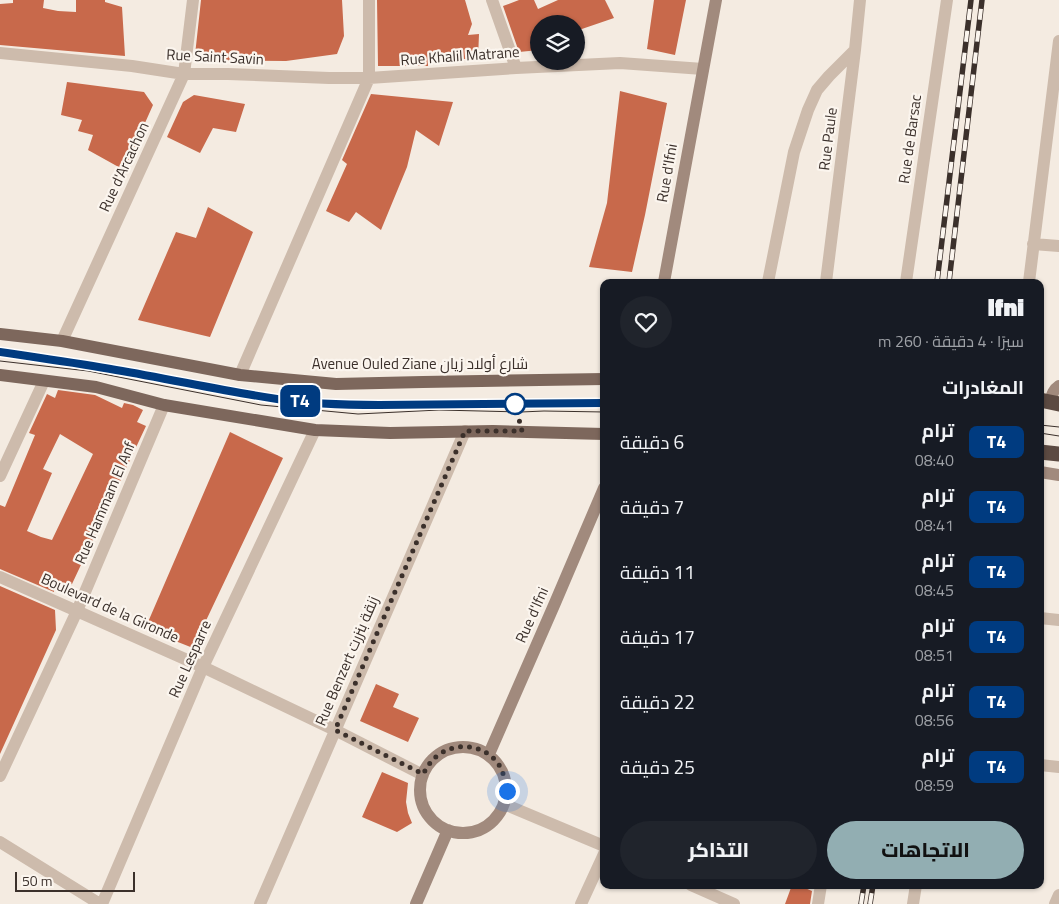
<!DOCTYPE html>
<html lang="ar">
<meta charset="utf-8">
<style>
:root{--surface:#171b24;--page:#20242c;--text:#f1f3f6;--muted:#9ea1a6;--accent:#92aeb2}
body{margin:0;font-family:"Titillium Web",Cairo,sans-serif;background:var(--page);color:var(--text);direction:rtl;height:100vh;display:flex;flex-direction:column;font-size:19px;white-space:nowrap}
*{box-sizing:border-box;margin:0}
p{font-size:16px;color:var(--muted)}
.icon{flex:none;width:28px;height:28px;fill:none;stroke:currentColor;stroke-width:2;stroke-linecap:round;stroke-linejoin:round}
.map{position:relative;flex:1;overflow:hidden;direction:ltr}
.side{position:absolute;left:600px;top:279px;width:444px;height:610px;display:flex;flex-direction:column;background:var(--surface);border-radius:10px;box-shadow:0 1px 4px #0004;direction:rtl}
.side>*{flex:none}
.badge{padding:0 10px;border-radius:8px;font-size:18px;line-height:32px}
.fabs{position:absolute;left:530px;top:15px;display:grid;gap:10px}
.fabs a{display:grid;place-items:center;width:55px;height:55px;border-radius:50%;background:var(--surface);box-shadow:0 1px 4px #0004;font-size:25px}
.scale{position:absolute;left:15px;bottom:12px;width:120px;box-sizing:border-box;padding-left:5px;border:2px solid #3b302b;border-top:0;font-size:14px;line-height:18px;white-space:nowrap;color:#3b302b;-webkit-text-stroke:4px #fbf5ee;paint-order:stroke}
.you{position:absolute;width:25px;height:25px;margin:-12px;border:4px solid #fff;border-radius:50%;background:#1a73e8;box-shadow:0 0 0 8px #1a73e833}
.map>.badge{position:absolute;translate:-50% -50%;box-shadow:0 0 0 2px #fff}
h2{padding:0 20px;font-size:19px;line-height:45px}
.round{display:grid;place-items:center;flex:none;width:52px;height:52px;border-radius:26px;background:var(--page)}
.head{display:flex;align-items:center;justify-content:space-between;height:85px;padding:0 20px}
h1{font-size:24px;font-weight:800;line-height:38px}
.button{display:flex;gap:10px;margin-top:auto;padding:10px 20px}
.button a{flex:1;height:58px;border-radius:30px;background:var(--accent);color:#111;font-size:20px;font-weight:800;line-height:58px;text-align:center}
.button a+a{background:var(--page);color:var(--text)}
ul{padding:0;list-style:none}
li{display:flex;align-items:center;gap:15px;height:65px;padding:0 20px}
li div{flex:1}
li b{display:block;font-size:19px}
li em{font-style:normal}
li .badge{min-width:55px;font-weight:700;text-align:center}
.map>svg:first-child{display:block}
.building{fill:#c8694b;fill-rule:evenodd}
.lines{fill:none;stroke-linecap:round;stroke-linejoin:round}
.street{stroke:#cdbbac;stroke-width:12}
.secondary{stroke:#a18a7d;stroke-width:12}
.primary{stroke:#7d675c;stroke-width:12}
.highway{stroke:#5c4a42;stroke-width:15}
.tram{stroke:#3b302b;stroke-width:1}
.rail-casing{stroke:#3b302b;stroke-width:5.5}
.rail{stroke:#fbf5ee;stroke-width:4;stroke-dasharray:11;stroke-linecap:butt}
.line-casing{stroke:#fff;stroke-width:11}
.line{stroke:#003b80;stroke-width:8}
.walk{stroke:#3b302b;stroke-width:5;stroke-dasharray:0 9}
.stop-dot{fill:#fff;stroke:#003b80;stroke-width:2.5}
.labels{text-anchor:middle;stroke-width:4.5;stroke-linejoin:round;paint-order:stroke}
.street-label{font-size:15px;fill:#3b302b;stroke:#fbf5ee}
</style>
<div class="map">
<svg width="1059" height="904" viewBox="0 0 1059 904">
<rect width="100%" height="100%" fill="#f4ebe1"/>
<!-- building -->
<path class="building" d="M13 0H44L43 8 58 11 76 12V0H105V2L122 7 125 56 0 45V4L13 3Z
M201 0H342L344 36 337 54 286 61 198 60 195 55Z
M377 0H465L472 24 468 35 479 34 478 59H428V66H378Z
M519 0H534L538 9 558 0H605L614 18 576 31V24H539V50L519 52 503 6Z
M654 0H686L675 55 647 49Z
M67 82 144 92 153 105 124 170 88 150 93 135 78 131 82 120 61 115Z
M620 91 667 103 645 215 632 272 589 267 607 203Z
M371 94 453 102 439 146 416 130 407 167 381 230 356 212 349 222 326 211 347 164 342 160Z
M194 95 245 104 236 132 213 128 200 153 167 137 183 102Z
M208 207 253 232 210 337 138 320 176 232 196 238Z
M58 390 95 395 122 408 124 403 133 405 143 410 137 422 146 426 72 584 54 590V592L0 569V505L5 507 35 435 29 433 47 394 55 398ZM60 434 93 454 52 540 41 537 27 531 52 473 43 469Z
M230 432 283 458 193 648 145 629Z
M0 586 55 610 56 630 0 754Z
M376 684 399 694 393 707 419 718 408 742 360 721Z
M382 772 408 783 406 802 408 813 412 823 397 832 362 817Z
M792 885H798L812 891 810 904H785Z"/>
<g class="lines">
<!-- street -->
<path class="street" d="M492 0 516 68
M0 53 132 66 184 74H228L329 78H369L516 68 620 63 703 69
M1033 244 1059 246
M768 282 794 152 808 110 817 90 829 76 855 50
M826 282 855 50 860 0
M906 282 947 0
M1029 282 1059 41
M62 341 184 74 193 0
M240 375 369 78V0
M0 476 44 381
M0 577 203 667 335 730 423 775
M1040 618 1059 620
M1040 765 1059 767
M0 776 77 611 164 405
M504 804 604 846
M0 842 100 904
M691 885 734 904
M102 904 203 667 315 430
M260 904 465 431
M581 904 604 854
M818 904 821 885
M913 904 916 885
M1055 904 1059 895"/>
<!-- secondary -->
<path class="secondary" d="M664 282 716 0
M1050 402C1052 395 1053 390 1059 386
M1040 472 1059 475
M420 790a43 43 0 1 1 86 0a43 43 0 1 1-86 0Z
M489 754 555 603 604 488
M416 904 448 830"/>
<!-- primary -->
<path class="primary" d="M0 334 62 341 240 375 336 384 423 382 604 379
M0 375 96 387 164 405 315 430 390 433 493 431 604 434"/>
<!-- highway -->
<path class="highway" d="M1040 400 1059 404
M1040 452 1059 454"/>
<!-- tram -->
<path class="tram" d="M0 352 55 360
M0 361 88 371 261 405 358 414 439 410 521 412 544 411 604 412
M193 385 279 399 346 405H401
M466 404 604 403
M1040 425 1059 427
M1040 433 1059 436"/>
<!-- rail casing -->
<g class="rail-casing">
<path id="rail" d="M937 282 971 0
M949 282 982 0
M861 904 864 885
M870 904 873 885"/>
</g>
<!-- rail -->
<use href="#rail" class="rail"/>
</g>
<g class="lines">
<!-- line casing -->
<g class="line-casing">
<path id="line" d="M0 352C39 358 78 363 116 370 170 379 223 391 277 399 310 404 345 405 379 405L604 403"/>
</g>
<!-- line -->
<use href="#line" class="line"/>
<!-- walk -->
<path class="walk" d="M507 791C505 781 504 773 499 765 485 744 456 741 437 756 430 761 427 768 423 774L335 730 465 431H522L515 404"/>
</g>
<!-- markers -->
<circle class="stop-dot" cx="515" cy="404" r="10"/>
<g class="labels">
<!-- street labels -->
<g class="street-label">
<text transform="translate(460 56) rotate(-4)" y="5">Rue Khalil Matrane</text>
<text transform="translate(215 57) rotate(3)" y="5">Rue Saint Savin</text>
<text transform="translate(828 139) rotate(-83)" y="5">Rue Paule</text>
<text transform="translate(910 139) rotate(-82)" y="5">Rue de Barsac</text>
<text transform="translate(124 167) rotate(-65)" y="5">Rue d'Arcachon</text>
<text transform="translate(667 173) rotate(-80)" y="5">Rue d'Ifni</text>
<text x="420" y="369">Avenue Ouled Ziane شارع أولاد زيان</text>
<text transform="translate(105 503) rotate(-67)" y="5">Rue Hammam El Anf</text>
<text transform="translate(110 608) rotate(24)" y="5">Boulevard de la Gironde</text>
<text transform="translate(532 615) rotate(-66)" y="5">Rue d'Ifni</text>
<text transform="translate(190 659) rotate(-66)" y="5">Rue Lesparre</text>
<text transform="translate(347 661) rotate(-67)" y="5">Rue Benzert زنقة بنزرت</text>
</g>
</g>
</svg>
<div class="fabs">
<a><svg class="icon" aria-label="layers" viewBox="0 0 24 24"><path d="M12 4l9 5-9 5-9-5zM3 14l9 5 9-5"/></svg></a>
</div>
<div class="scale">50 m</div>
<div class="you" style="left:507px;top:791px"></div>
<b class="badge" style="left:300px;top:401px;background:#003b80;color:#fff">T4</b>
<section class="side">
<div class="head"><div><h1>Ifni</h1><p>سيرًا · 4 دقيقة · 260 m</p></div><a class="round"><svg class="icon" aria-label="heart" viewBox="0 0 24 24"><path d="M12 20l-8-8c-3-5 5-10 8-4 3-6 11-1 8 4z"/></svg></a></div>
<h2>المغادرات</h2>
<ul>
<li><span class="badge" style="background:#003b80;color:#fff">T4</span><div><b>ترام</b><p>08:40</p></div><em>6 دقيقة</em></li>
<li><span class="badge" style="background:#003b80;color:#fff">T4</span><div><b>ترام</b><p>08:41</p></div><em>7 دقيقة</em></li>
<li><span class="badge" style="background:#003b80;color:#fff">T4</span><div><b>ترام</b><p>08:45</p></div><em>11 دقيقة</em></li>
<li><span class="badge" style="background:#003b80;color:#fff">T4</span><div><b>ترام</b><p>08:51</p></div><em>17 دقيقة</em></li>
<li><span class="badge" style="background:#003b80;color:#fff">T4</span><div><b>ترام</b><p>08:56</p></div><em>22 دقيقة</em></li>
<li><span class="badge" style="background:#003b80;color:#fff">T4</span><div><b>ترام</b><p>08:59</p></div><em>25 دقيقة</em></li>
</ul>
<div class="button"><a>الاتجاهات</a><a>التذاكر</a></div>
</section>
</div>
